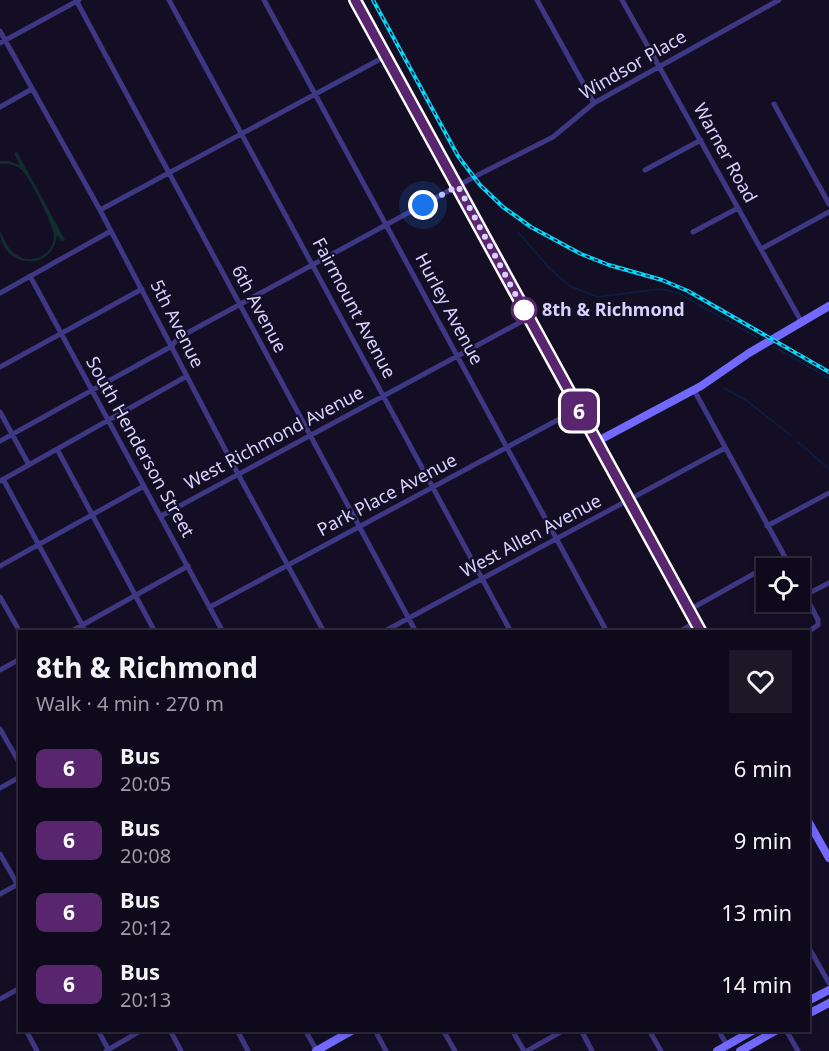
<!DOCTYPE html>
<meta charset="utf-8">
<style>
:root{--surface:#0e0a1b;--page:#1c1828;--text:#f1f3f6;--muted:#9b9aa3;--line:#2e2b3a}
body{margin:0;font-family:"Noto Sans",sans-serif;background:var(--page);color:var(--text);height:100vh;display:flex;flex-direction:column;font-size:22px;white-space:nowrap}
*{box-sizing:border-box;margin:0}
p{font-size:20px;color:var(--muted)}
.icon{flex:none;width:33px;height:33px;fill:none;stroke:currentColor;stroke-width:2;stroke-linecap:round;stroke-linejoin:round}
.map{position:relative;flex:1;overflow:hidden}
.side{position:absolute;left:18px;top:630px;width:792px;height:402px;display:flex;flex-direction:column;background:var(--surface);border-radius:0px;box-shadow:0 3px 9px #0003,0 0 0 2px var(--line)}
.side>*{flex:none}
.badge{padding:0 12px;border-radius:9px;font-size:21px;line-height:39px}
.tools{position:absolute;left:756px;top:558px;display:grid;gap:12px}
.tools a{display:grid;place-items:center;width:54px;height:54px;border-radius:0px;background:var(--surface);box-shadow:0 3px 9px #0003,0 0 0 2px var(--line);font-size:30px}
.you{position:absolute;width:30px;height:30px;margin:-15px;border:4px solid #fff;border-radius:50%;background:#1a73e8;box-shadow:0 0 0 9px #1a73e833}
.map>.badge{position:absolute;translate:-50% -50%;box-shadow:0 0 0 3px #fff}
.round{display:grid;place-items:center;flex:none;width:63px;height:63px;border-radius:0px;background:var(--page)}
.headline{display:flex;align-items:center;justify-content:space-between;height:102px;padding:0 18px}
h1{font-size:28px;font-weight:700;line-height:45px}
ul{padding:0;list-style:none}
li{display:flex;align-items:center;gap:18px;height:72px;padding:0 18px}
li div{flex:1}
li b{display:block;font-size:22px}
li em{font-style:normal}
li .badge{min-width:66px;font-weight:700;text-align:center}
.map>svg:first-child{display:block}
.green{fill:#112e2f}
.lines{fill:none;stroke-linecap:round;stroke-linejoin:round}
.stream{stroke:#0b1f46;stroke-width:1.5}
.street{stroke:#3e3884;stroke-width:5}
.secondary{stroke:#7269ff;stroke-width:8}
.rail-casing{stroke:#00dafd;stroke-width:4}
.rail{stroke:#130e24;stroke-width:1.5;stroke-dasharray:4.5;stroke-linecap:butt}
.line-casing{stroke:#fff;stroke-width:14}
.line{stroke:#5a256f;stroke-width:9}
.walk{stroke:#d8d2ff;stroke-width:6;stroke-dasharray:0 10.8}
.stop-dot{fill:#fff;stroke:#5a256f;stroke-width:3}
.labels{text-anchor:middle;stroke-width:4.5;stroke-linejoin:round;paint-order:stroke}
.street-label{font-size:18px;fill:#d8d2ff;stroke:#130e24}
.stop-label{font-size:18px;font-weight:bold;fill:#d8d2ff;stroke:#130e24;text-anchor:start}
</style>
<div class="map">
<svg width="829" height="1051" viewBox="0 0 829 1051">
<rect width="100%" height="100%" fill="#130e24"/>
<!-- green -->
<path class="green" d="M17 152 65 240 62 241 57 235C52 275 0 266 0 231 4 239 8 249 15 254 30 266 53 256 54 237 55 227 30 178 22 170 16 165 8 163 0 164V161H8L20 165 14 153Z"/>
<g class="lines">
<!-- stream -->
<path class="stream" d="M519 233 551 270 570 286 597 297 661 289 678 293 758 338
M774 347 829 378
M724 388 747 401 792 436
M798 442 829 469"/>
<!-- street -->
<path class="street" d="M76 0 416 632
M169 0 511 632
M264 0 607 632
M537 0 594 103
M622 0 801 321
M0 31 100 210 238 474 324 632
M0 43 79 0
M774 104 829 204
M0 107 32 89
M645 170 701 140
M100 210 386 56
M693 232 738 208
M761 249 829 212
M30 276 223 632
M0 293 111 231
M0 367 142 289
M694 390 791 568
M0 412 29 465
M0 441 172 346 178 338 474 177 553 137 594 103 779 0
M57 449 155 632
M3 479 86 632
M0 481 187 376
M161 516 528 318
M767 526 829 493
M0 566 144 486
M800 585 818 620V625L808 632
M805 595 829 583
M0 597 20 632
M210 607 578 409
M689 610 784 557
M70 632 188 566
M383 632 725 448
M679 632 696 622
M0 670 20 659
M0 729 20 764
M0 788 20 777
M0 854 20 889
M0 894 20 883
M808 946 829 983
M0 999 20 988
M20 1017V1020
M26 1030 37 1051
M98 1030 109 1051
M170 1030 181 1051
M237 1030 248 1051
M305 1030 317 1051
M375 1030 386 1051
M443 1030 455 1051
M512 1030 524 1051
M581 1030 592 1051
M649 1030 661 1051
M718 1030 727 1045
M786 1030 798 1051
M106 1051 142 1030
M527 1051 564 1030"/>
<!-- secondary -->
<path class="secondary" d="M355 0 701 632
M596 442 701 386 749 353 829 306
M808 821 829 858
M808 1001 829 990
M808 1014 829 1003
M316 1051 353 1030
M717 1051 754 1030
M740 1051 777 1030"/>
<!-- rail casing -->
<g class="rail-casing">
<path id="rail" d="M373 0 458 156 480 185 503 207 531 227 581 254 609 265 662 280 688 291 829 372"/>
</g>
<!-- rail -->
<use href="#rail" class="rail"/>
</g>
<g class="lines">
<!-- line casing -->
<g class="line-casing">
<path id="line" d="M355 0 701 632"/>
</g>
<!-- line -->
<use href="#line" class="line"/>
<!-- walk -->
<path class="walk" d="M423 205 458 186 528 318 524 310"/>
</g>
<!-- markers -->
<circle class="stop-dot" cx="524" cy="310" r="12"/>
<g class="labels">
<!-- street labels -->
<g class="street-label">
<text transform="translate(633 65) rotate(-30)" y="6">Windsor Place</text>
<text transform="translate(725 153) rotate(61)" y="6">Warner Road</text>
<text transform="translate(354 308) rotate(62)" y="6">Fairmount Avenue</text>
<text transform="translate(259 309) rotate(62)" y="6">6th Avenue</text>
<text transform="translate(449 309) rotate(62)" y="6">Hurley Avenue</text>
<text transform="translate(177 324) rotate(63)" y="6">5th Avenue</text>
<text transform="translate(274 438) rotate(-28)" y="6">West Richmond Avenue</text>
<text transform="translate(140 447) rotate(61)" y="6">South Henderson Street</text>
<text transform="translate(387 495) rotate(-28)" y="6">Park Place Avenue</text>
<text transform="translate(531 536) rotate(-28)" y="6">West Allen Avenue</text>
</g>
<!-- stop labels -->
<g class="stop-label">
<text x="542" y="316">8th &amp; Richmond</text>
</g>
</g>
</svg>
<div class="tools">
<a><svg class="icon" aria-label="locate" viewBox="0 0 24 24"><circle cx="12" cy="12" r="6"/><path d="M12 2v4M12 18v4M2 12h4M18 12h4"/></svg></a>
</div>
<div class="you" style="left:423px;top:205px"></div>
<b class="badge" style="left:579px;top:411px;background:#5a256f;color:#fff">6</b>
<section class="side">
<div class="headline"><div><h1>8th &amp; Richmond</h1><p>Walk · 4 min · 270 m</p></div><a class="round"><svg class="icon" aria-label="heart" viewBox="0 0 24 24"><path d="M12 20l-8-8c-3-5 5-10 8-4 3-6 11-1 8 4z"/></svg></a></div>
<ul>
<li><span class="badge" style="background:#5a256f;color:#fff">6</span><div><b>Bus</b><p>20:05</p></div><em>6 min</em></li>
<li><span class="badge" style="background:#5a256f;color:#fff">6</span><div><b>Bus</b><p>20:08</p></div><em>9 min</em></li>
<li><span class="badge" style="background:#5a256f;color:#fff">6</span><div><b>Bus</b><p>20:12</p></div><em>13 min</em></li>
<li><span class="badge" style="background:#5a256f;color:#fff">6</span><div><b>Bus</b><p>20:13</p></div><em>14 min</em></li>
</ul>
</section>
</div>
